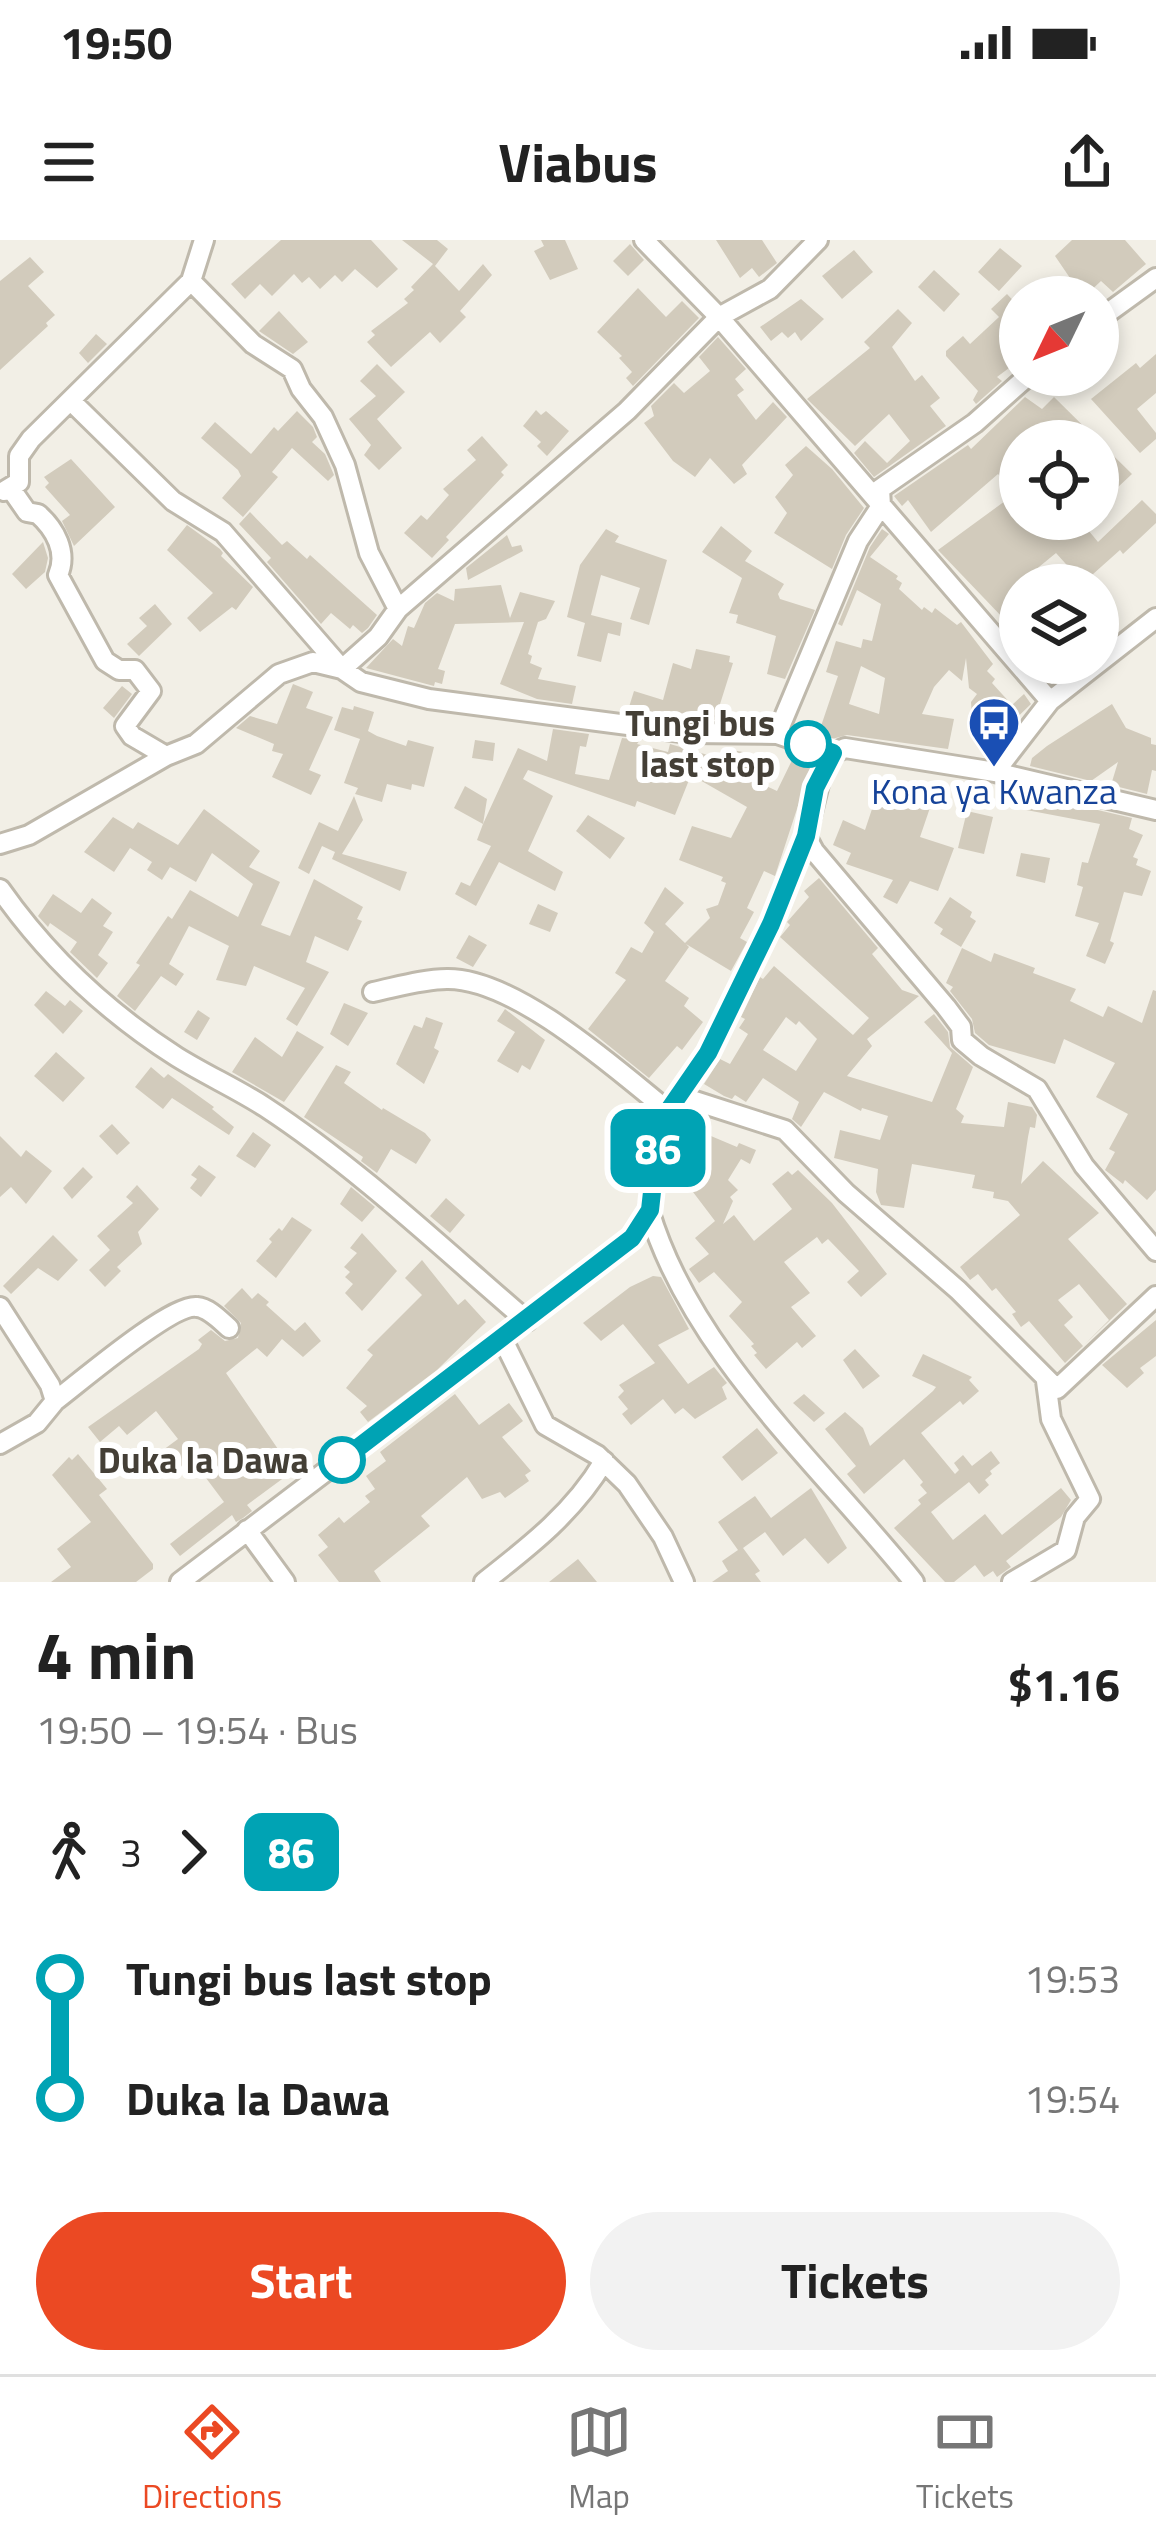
<!DOCTYPE html>
<meta charset="utf-8">
<style>
:root{--surface:#fff;--page:#f2f2f2;--text:#222;--muted:#767676;--line:#e0e0e0;--accent:#eb4923}
body{margin:0;font-family:"Titillium Web",sans-serif;background:var(--page);color:var(--text);height:100vh;display:flex;flex-direction:column;font-size:45px;white-space:nowrap}
*{box-sizing:border-box;margin:0}
p{font-size:39px;color:var(--muted)}
.icon{flex:none;width:66px;height:66px;fill:none;stroke:currentColor;stroke-width:2;stroke-linecap:round;stroke-linejoin:round}
.map{position:relative;height:1342px;overflow:hidden}
.sheet{display:flex;flex-direction:column;background:var(--surface);flex:1}
.sheet>*{flex:none}
.badge{padding:0 24px;border-radius:18px;font-size:42px;line-height:78px}
.needle{width:78px;rotate:227deg}
.buttons{position:absolute;left:999px;top:36px;display:grid;gap:24px}
.buttons a{display:grid;place-items:center;width:120px;height:120px;border-radius:50%;background:var(--surface);box-shadow:0 6px 18px #0003;font-size:60px}
.map>.badge{position:absolute;translate:-50% -50%;box-shadow:0 0 0 6px #fff}
.legs{display:flex;align-items:center;gap:18px;height:132px;padding:0 36px;font-size:39px}
.legs p{margin-inline-start:auto}
.head{display:flex;align-items:center;justify-content:space-between;height:204px;padding:0 36px}
h1{font-size:66px;font-weight:700;line-height:90px}
.button{display:flex;gap:24px;margin-top:auto;padding:24px 36px}
.button a{flex:1;height:138px;border-radius:72px;background:var(--accent);color:#fff;font-size:48px;font-weight:700;line-height:138px;text-align:center}
.button a+a{background:var(--page);color:var(--text)}
ul{padding:0 36px;list-style:none}
li{display:flex;align-items:center;gap:42px;height:120px;font-size:45px}
li i{display:grid;place-items:center;width:18px;height:100%;margin:0 15px;background:currentColor}
li i::after{content:'';width:30px;height:30px;margin:-15px;border:9px solid;border-radius:50%;background:var(--surface)}
li p{margin-inline-start:auto}
li:first-child i{background:linear-gradient(#0000 50%,currentColor 0)}
li:last-child i{background:linear-gradient(currentColor 50%,#0000 0)}
.status{display:flex;justify-content:space-between;align-items:center;height:84px;padding:0 60px;background:var(--surface);direction:ltr}
.status svg{height:33px;fill:currentColor}
header{display:flex;justify-content:space-between;align-items:center;height:156px;padding:0 36px;background:var(--surface);font-size:54px;font-weight:700}
.menu{display:flex;justify-content:space-around;align-items:center;height:168px;border-top:3px solid var(--line);background:var(--surface);font-size:33px;color:var(--muted)}
.menu a{display:grid;justify-items:center;gap:6px}
.menu .on{color:var(--accent)}
.map>svg:first-child{display:block}
.building{fill:#d2cbbc;fill-rule:evenodd}
.lines{fill:none;stroke-linecap:round;stroke-linejoin:round}
.street-casing{stroke:#bfb9ac;stroke-width:24}
.street{stroke:#fff;stroke-width:18}
.line-1-casing{stroke:#fff;stroke-width:27}
.line-1{stroke:#00a3b4;stroke-width:18}
.stop-1-dot{fill:#fff;stroke:#00a3b4;stroke-width:6}
.labels{text-anchor:middle;stroke-width:12;stroke-linejoin:round;paint-order:stroke}
.stop-label{font-size:36px;font-weight:bold;fill:#443f36;stroke:#fff;text-anchor:end}
.transit-label{font-size:36px;fill:#164399;stroke:#fff}
</style>
<div class="status"><b>19:50</b><svg viewBox="0 0 49 12"><path d="M0 12V9h3v3zM5 12V6h3v6zM10 12V3h3v9zM15 12V0h3v12zM26 1h20v11H26zM47 4h2v5h-2z"/></svg></div>
<header><svg class="icon" aria-label="menu" viewBox="0 0 24 24"><path d="M4 6h16M4 12h16M4 18h16"/></svg>Viabus<svg class="icon" aria-label="share" viewBox="0 0 24 24"><path d="M12 15V3M7 8l5-5 5 5M5 13v7h14v-7"/></svg></header>
<div class="map">
<svg width="1156" height="1342" viewBox="0 0 1156 1342">
<rect width="100%" height="100%" fill="#f2efe6"/>
<!-- building -->
<path class="building" d="M281 0H371L398 29 377 48 355 29 342 42 335 35 320 49 309 37 302 43 294 34 272 56 260 44 245 59 231 44Z
M402 0H437L448 9 435 26 459 51 483 24 492 35 460 71 466 77 440 103 430 92 391 127 367 102 375 95 371 91 408 63 404 59 414 50 411 47 433 24Z
M541 0H565L578 29 550 40 534 11 544 6Z
M716 0H762L777 23 759 37 752 28 740 38Z
M1072 0H1125L1146 24 1113 52 1101 41 1084 57H1051L1070 38 1055 16Z
M630 4 644 20 628 36 613 21Z
M1000 8 1022 26 999 51 978 32Z
M854 10 873 32 842 59 822 36Z
M30 17 44 32 28 46 55 75 46 83 48 86 0 130V41Z
M934 30 960 54 944 72 918 47Z
M638 48 666 77 682 61 699 78 633 146 626 138 632 132 619 118 622 116 597 92Z
M1007 54 1020 68V83L1001 101 1017 122 997 137 1002 141 976 164 973 160 978 151 946 116V111L963 96 970 104 999 77 991 69Z
M801 59 824 79 801 101 795 92 788 98 782 92 771 101 760 87Z
M898 69 912 83 892 107 915 141 922 135 940 158 930 166 946 186 874 237 854 213 865 201 887 223 910 201 889 174 855 206 807 159 870 108 864 102Z
M279 71 308 102 293 114 259 91Z
M96 94 107 104 88 123 79 113Z
M718 97 746 129 735 139 744 150 737 155 756 180 773 162 787 177 742 225 747 234 734 244 710 218 695 237 673 221 644 183 654 176 651 166 674 143 684 153 710 131 699 117Z
M1156 114V153L1137 169 1156 193V199L1140 213 1091 159 1136 123 1140 128Z
M377 124 405 152 377 179 402 208 379 230 364 215 371 205 349 179 376 156 360 141Z
M1025 157 1042 169 1054 157 1132 234 1117 248 1111 242 1098 254V201H1020V279H1079L1098 302 1142 260 1156 274V283L1123 314 1120 310 1083 343 1056 313 1034 331 1046 345H1020V393L1015 399 1000 382 1004 379 938 310 1016 253 998 234 931 292 908 260 902 266 894 256 968 205 971 209Z
M536 170 541 175 546 171 569 191 547 216 537 206 541 202 523 186Z
M297 171 313 187 317 197 312 202 325 214 334 235 328 241 292 208 272 232 278 237 243 277 222 258 241 236 238 230 201 198 215 182 251 214 274 187 278 191Z
M482 196 508 225 501 232 504 235 446 297 449 300 432 318 404 293 421 275 427 280 449 255 443 249 476 220 467 210Z
M806 206 832 229 864 268 846 295 832 329 774 293 787 273 775 257 793 235 785 225Z
M71 219 115 267 74 306 62 281 70 275 45 247 49 243 44 237Z
M250 272 282 305 287 301 307 319 310 315 377 375 368 388 362 393 353 385 350 389 331 373 321 384 267 322 271 318 239 284Z
M187 285 220 309 223 313 221 316 253 347 236 370 232 367 200 392 187 378 213 353 167 310Z
M721 286 752 311 745 321 784 344 778 354 780 359 815 370 785 439 767 434 776 396 736 383 738 375 729 373 742 338 702 312Z
M606 289 619 296 615 302 667 320 649 385 630 379 640 348 601 335 591 375 622 383 620 396 608 393 601 422 577 416 585 383 567 377 580 325Z
M882 289 889 294 870 317 898 336 896 339 902 343 899 349 922 370 924 367 932 373 935 368 957 385 961 382 993 424 987 431 995 439 992 443 1012 465 1024 454 1031 464 994 500 972 477 971 462 977 454 969 448 966 418 962 441 949 430 934 447 922 474 954 479 948 509 847 495 832 499 803 489 804 484 820 489 838 436 826 432 836 401 861 408 863 399 872 401 881 364 857 350 842 386 838 384 870 307ZM861 426 885 438 879 474 849 464Z
M507 295 512 307 521 305 523 311 468 340 466 328Z
M43 302 48 318 45 332 26 349 12 334Z
M501 345 510 378 520 352 555 361 546 379 538 382 528 414 532 416 530 423 542 428 538 439 576 446 572 464 537 459 500 444 524 382 455 384 438 429 445 431 442 444 435 442 434 446 366 428 393 399 402 406 408 386 414 388 425 363 437 353 454 361 455 349Z
M155 364 172 384 139 416 127 404 147 386 139 378Z
M696 409 730 416 729 422 733 423 715 480 651 474 629 467 634 451 663 460 673 423 691 429Z
M1035 423H1070L1071 428 1052 442Z
M293 444 313 452 306 468 333 477 309 530 321 535 311 555 272 537 283 514 272 511 274 504 236 488 250 476 277 484Z
M122 446 132 454 114 478 103 468Z
M1112 464 1126 488 1151 498V504L1156 505V531L1152 530 1147 554 1111 545 1118 522 1091 541 1030 526 1032 518 1047 506Z
M354 466 374 472 368 491 377 496 406 506 408 500 434 507 424 547 412 544 411 550 387 544 382 562 355 554 358 548 344 543 360 499 334 490 342 467 353 470Z
M553 489 589 494 586 507 580 506 575 534 609 540 622 498 640 500 637 504 668 512 670 504 725 520 727 509 743 512 741 522 755 526 751 539 777 551 795 514 813 520 775 636 764 631 747 668 754 672 740 698 747 702 731 731 686 704 689 707 665 741 689 758 684 766 703 782 682 810 677 806 649 838 588 789 626 740 615 733 631 707 642 713 654 692 644 683 665 647 684 663 665 684 685 703 710 678 706 669 718 665 726 643 721 641 723 637 679 620 692 586 731 598 747 567 691 535 675 575 637 561 635 567 528 530 523 539 553 556 528 611 563 632 555 651 499 622 476 666 455 654 461 642 470 646 491 606 477 600 483 584 454 568 465 546 487 559 483 584 518 508 547 521Z
M475 500 495 503 493 521 472 518Z
M910 547 934 556 920 597 954 608 938 651 910 641 897 664 883 657 893 640 846 624 851 613 833 605 843 580 865 590 879 548 907 557Z
M1025 553 1132 578 1129 589 1143 595 1133 617 1138 619 1136 625 1151 631 1142 656 1124 652 1110 701 1114 703 1105 724 1086 716 1099 683 1075 676 1083 647 1077 645 1082 622 1088 623 1100 584 1021 569Z
M354 556 363 580 342 614 407 632 400 651 332 619 335 612 322 606 309 634 298 628 319 582 338 591Z
M204 569 260 611 249 627 280 642 261 685 290 696 314 639 363 667 357 679 362 681 348 711 315 696 306 722 329 732 297 786 286 779 305 748 254 726 246 746 216 740 229 706 189 686 169 724 184 734 176 746 161 736 135 771 117 756 140 725 136 723 168 676 172 679 190 650 238 677 253 644 212 613 196 642 170 627 162 640 147 630 152 622 130 608 114 632 84 612 113 577 133 589 138 582 178 605Z
M967 571 993 577 984 614 958 608Z
M588 575 625 598 610 619 576 591Z
M1021 613 1050 618 1045 643 1016 636Z
M819 638 878 708 872 714 902 750 919 756 867 799 872 806 847 836 932 862 952 813 924 782 934 774 948 792 950 807 973 827 956 869 964 876 961 883 1004 887 1008 862 1032 867 1037 875 1035 888 1030 887 1028 897 1021 944 1043 921 1099 973 1068 999 1127 1064 1085 1104 1109 1080 1079 1044 1058 1060 1073 1077 1064 1085 1083 1106 1065 1123 1029 1081 1021 1087 1012 1074 1016 1072 996 1048 992 1051 978 1034 970 1040 960 1027 1020 975 1008 961 993 958 994 952 972 948 975 935 912 924 904 968 881 965 876 952 878 929 834 918 840 890 880 900 888 876 862 868 861 871 824 852 801 887 792 879 799 862 763 838 746 862 735 855 732 859 724 856 704 844 720 819 730 824 748 794 739 788 745 779 741 777 760 737 763 739 774 726 853 795 869 778 780 697 790 685 787 682 809 657 804 651ZM786 777 796 785 799 781 817 799 796 831 763 810Z
M53 654 81 673 92 658 112 673 103 686 113 692 98 715 108 723 97 738 70 712 77 702 50 683 48 687 38 676Z
M950 657 972 672 970 677 976 681 961 707 940 694 943 689 934 683Z
M538 664 558 673 550 692 529 684Z
M469 695 487 705 473 727 456 718Z
M962 708 991 722 994 713 1035 728 1033 733 1076 749 1070 761 1103 777 1108 766 1142 783 1153 750 1156 751V950L1147 960 1125 940 1123 944 1105 930 1115 912 1109 909 1128 874 1096 857 1115 823 1064 799 1055 824 989 805 975 793 972 779 950 751 953 747 946 743Z
M46 751 65 766 70 760 83 771 63 794 34 765Z
M344 763 368 773 348 806 330 794Z
M505 769 545 800 530 830 522 825 518 833 497 821 515 792 497 781Z
M198 770 210 778 197 800 184 792Z
M426 777 443 783 434 808 439 811 424 844 396 824 414 785 422 788Z
M297 791 324 807 284 862 232 832 255 797 282 817Z
M56 812 85 838 63 862 34 836Z
M336 825 351 832 344 843 382 870 383 868 425 893 431 900 416 924 391 909 377 933 361 921 363 917 304 877Z
M151 827 164 838 168 834 214 867 212 869 234 887 229 895 172 858 163 869 135 847Z
M112 884 130 903 117 915 99 896Z
M692 888 737 907 739 903 756 910 750 924 741 919 728 940 738 950 730 957 733 961 723 984 734 975 754 1001 792 969 772 944 788 931 792 935 798 930 832 963 887 1034 861 1057 847 1042 859 1031 828 999 822 1004 817 997 784 1022 810 1053 791 1067 816 1096 802 1108 797 1102 766 1129 754 1115 757 1113 751 1106 754 1104 729 1076 742 1062 714 1032 699 1043 689 1029 709 1014 695 998 715 981 693 952 697 948 688 936 693 927 683 921 693 905 688 903Z
M253 892 271 905 255 928 236 916Z
M0 896 21 917 26 910 52 931 26 964 11 947 0 957Z
M199 925 216 937 201 957 190 948 197 939 191 935Z
M83 927 93 937 72 959 63 948Z
M137 945 159 969 138 992 142 1004 117 1027 121 1031 105 1047 89 1030 110 1010 97 996 133 963 126 957Z
M351 947 375 967 362 982 340 964Z
M446 958 465 975 450 993 430 976Z
M292 977 312 990 276 1038 256 1021 272 1002 269 999 279 988 282 991Z
M362 993 397 1031 362 1071 345 1053 353 1044 345 1037 350 1032 344 1027 357 1013 350 1008Z
M53 995 78 1020 58 1041 38 1028 11 1054 3 1046Z
M422 1020 458 1065 465 1059 486 1082 437 1130 368 1182 360 1172 367 1166 346 1148 373 1115 367 1110 422 1055 405 1038Z
M653 1036 661 1037 689 1089 658 1105 688 1144 714 1127 727 1143 722 1147 727 1159 695 1179 683 1168 675 1174 663 1159 631 1185 622 1174 628 1169 618 1157 624 1151 619 1145 655 1123 623 1084 601 1101 583 1083 630 1047Z
M242 1048 252 1059 258 1053 269 1062 266 1065 295 1091 305 1082 321 1101 303 1117 282 1099 267 1117 257 1108 226 1133 293 1231 247 1265 252 1271 243 1278 236 1282 232 1275 180 1316 170 1304 224 1262 194 1222 176 1235 159 1213 178 1199 156 1171 127 1195 119 1186 100 1202 88 1187 199 1109 202 1104 198 1100 211 1090 225 1101 238 1098 241 1083 224 1066Z
M1156 1080V1116L1140 1128 1144 1133 1127 1148 1102 1125Z
M855 1109 880 1136 863 1149 843 1120Z
M923 1114 972 1137 969 1140 979 1151 963 1165 960 1161 921 1193 955 1234 959 1230 954 1223 963 1215 972 1226 991 1211 1000 1223 990 1231 992 1234 985 1240 989 1245 979 1254 969 1242 931 1272 953 1300 985 1274 1002 1295 1061 1248 1071 1260 1061 1277 1006 1321 1011 1327 997 1337 993 1331 984 1337 975 1325 954 1342H945L894 1288 921 1264 918 1260 927 1253 920 1245 923 1242 904 1219 864 1254 847 1234 856 1226 825 1189 845 1172 863 1188 870 1206 933 1151 936 1147 912 1136Z
M455 1154 479 1185 509 1163 523 1181 502 1197 531 1231 525 1235 529 1241 505 1258 500 1252 482 1259 467 1237 421 1276 430 1286 374 1331 381 1342H339L318 1315 328 1307 318 1295 339 1277 344 1283 370 1262 365 1256 375 1249 366 1236 386 1221 380 1212Z
M804 1154 825 1173 814 1182 793 1163Z
M757 1188 778 1213 742 1241 722 1217Z
M78 1214 107 1249 99 1255 153 1324V1329L136 1342H51L71 1327 57 1309 91 1282 52 1235 69 1217 72 1220Z
M811 1248 847 1308 828 1324 805 1298 783 1316 765 1292 743 1308 760 1331 755 1334 761 1342H712L728 1331 722 1321 738 1310 718 1282 755 1256 771 1278Z
M578 1319 597 1342H549Z"/>
<g class="lines">
<!-- street casing -->
<g class="street-casing">
<path id="street" d="M204 0 191 41 253 104 292 129 301 149 323 177 345 225 369 313 398 369
M644 0 719 77 1050 461
M1098 80 1156 38
M72 162 173 261 223 292 342 429 378 397 398 369 627 171 719 77 770 49 818 0
M11 249 27 272 38 274C55 289 68 312 58 335L105 421 119 430H135L151 451 125 486 132 496 166 516
M4 251 19 242V216L31 199 191 41
M777 494 858 301 881 266 880 249 975 183 1029 135
M995 532 1156 570
M806 596 814 611 946 767 961 787 962 800 981 816 1037 849 1084 926 1156 1011
M0 604 29 595 166 516 196 504 279 434 313 422 342 429 361 442 429 459 689 493 777 494 833 513
M0 649C47 716 108 773 177 817 206 835 237 849 265 867 358 928 442 1008 527 1081
M373 752C397 747 423 739 447 739 515 738 616 829 668 871L695 861 785 890 846 953 958 1050 1057 1149 1156 1056
M649 970C691 1113 823 1228 914 1342
M0 1067 50 1145 55 1161 37 1183 0 1204
M503 1100 545 1185 597 1215 627 1244 663 1297 684 1342
M55 1161C79 1143 172 1063 197 1067 209 1068 220 1080 229 1088
M247 1290 285 1342
M180 1342 632 999 649 970 656 916 668 871 708 813 771 684 806 596 822 532 833 513 845 508 995 532 1050 461 1156 378
M484 1342C530 1306 574 1272 604 1221
M1012 1342 1066 1310 1075 1277 1090 1259 1051 1179 1046 1141"/>
</g>
<!-- street -->
<use href="#street" class="street"/>
</g>
<g class="lines">
<!-- line-1 casing -->
<g class="line-1-casing">
<path id="line-1" d="M342 1220 632 998 650 970 656 916 668 871 708 813 771 684 806 596 815 548 833 513 808 504"/>
</g>
<!-- line-1 -->
<use href="#line-1" class="line-1"/>
</g>
<!-- icons -->
<defs>
<g id="bus-pin" transform="scale(2.7)"><path d="M0 17L-7.5 6A9.5 9.5 0 1 1 7.5 6Z" fill="#1a4fb4" stroke="#fff"/><path d="M-5-6H5V4H4V6H2V4H-2V6H-4V4H-5ZM-3.5-4V0h7V-4ZM-3.5 1.2v1.5H-2V1.2ZM2 1.2v1.5H3.5V1.2Z" fill="#fff"/></g>
</defs>
<g fill-rule="evenodd">
<use href="#bus-pin" x="994" y="483"/>
</g>
<!-- markers -->
<g class="stop-1-dot">
<circle cx="808" cy="504" r="21"/>
<circle cx="342" cy="1220" r="21"/>
</g>
<g class="labels">
<!-- stop labels -->
<g class="stop-label">
<text x="775" y="496">Tungi bus<tspan x="775" dy="41">last stop</tspan></text>
<text x="309" y="1233">Duka la Dawa</text>
</g>
<!-- transit labels -->
<g class="transit-label">
<text x="994" y="564">Kona ya Kwanza</text>
</g>
</g>
</svg>
<div class="buttons">
<a><svg class="needle" viewBox="-14 -14 28 28"><path d="M0-13l5 13h-10z" fill="#e53935"/><path d="M0 13l5-13h-10z" fill="#767676"/></svg></a>
<a><svg class="icon" aria-label="locate" viewBox="0 0 24 24"><circle cx="12" cy="12" r="6"/><path d="M12 2v4M12 18v4M2 12h4M18 12h4"/></svg></a>
<a><svg class="icon" aria-label="layers" viewBox="0 0 24 24"><path d="M12 4l9 5-9 5-9-5zM3 14l9 5 9-5"/></svg></a>
</div>
<b class="badge" style="left:658px;top:908px;background:#00a3b4;color:#fff">86</b>
</div>
<section class="sheet">
<div class="head"><div><h1>4 min</h1><p>19:50 – 19:54 · Bus</p></div><b>$1.16</b></div>
<div class="legs"><svg class="icon" aria-label="walk" viewBox="0 0 24 24"><circle cx="13" cy="4" r="2"/><path d="M13 8l-2 6 4 7M11 14l-3 7M7 12l3-4h3l4 4"/></svg>3<svg class="icon" aria-label="forward" viewBox="0 0 24 24"><path d="M9 5l7 7-7 7"/></svg><b class="badge" style="background:#00a3b4;color:#fff">86</b></div>
<ul>
<li><i style="color:#00a3b4"></i><b>Tungi bus last stop</b><p>19:53</p></li>
<li><i style="color:#00a3b4"></i><b>Duka la Dawa</b><p>19:54</p></li>
</ul>
<div class="button"><a>Start</a><a>Tickets</a></div>
</section>
<nav class="menu">
<a class="on"><svg class="icon" aria-label="directions" viewBox="0 0 24 24"><path d="M12 3l9 9-9 9-9-9zM9 14v-3h6M13 9l2 2-2 2"/></svg>Directions</a>
<a><svg class="icon" aria-label="map" viewBox="0 0 24 24"><path d="M3 6l6-2 6 2 6-2v14l-6 2-6-2-6 2zM9 4v14M15 6v14"/></svg>Map</a>
<a><svg class="icon" aria-label="tickets" viewBox="0 0 24 24"><path d="M3 7h18v10H3zM15 7v10"/></svg>Tickets</a>
</nav>
